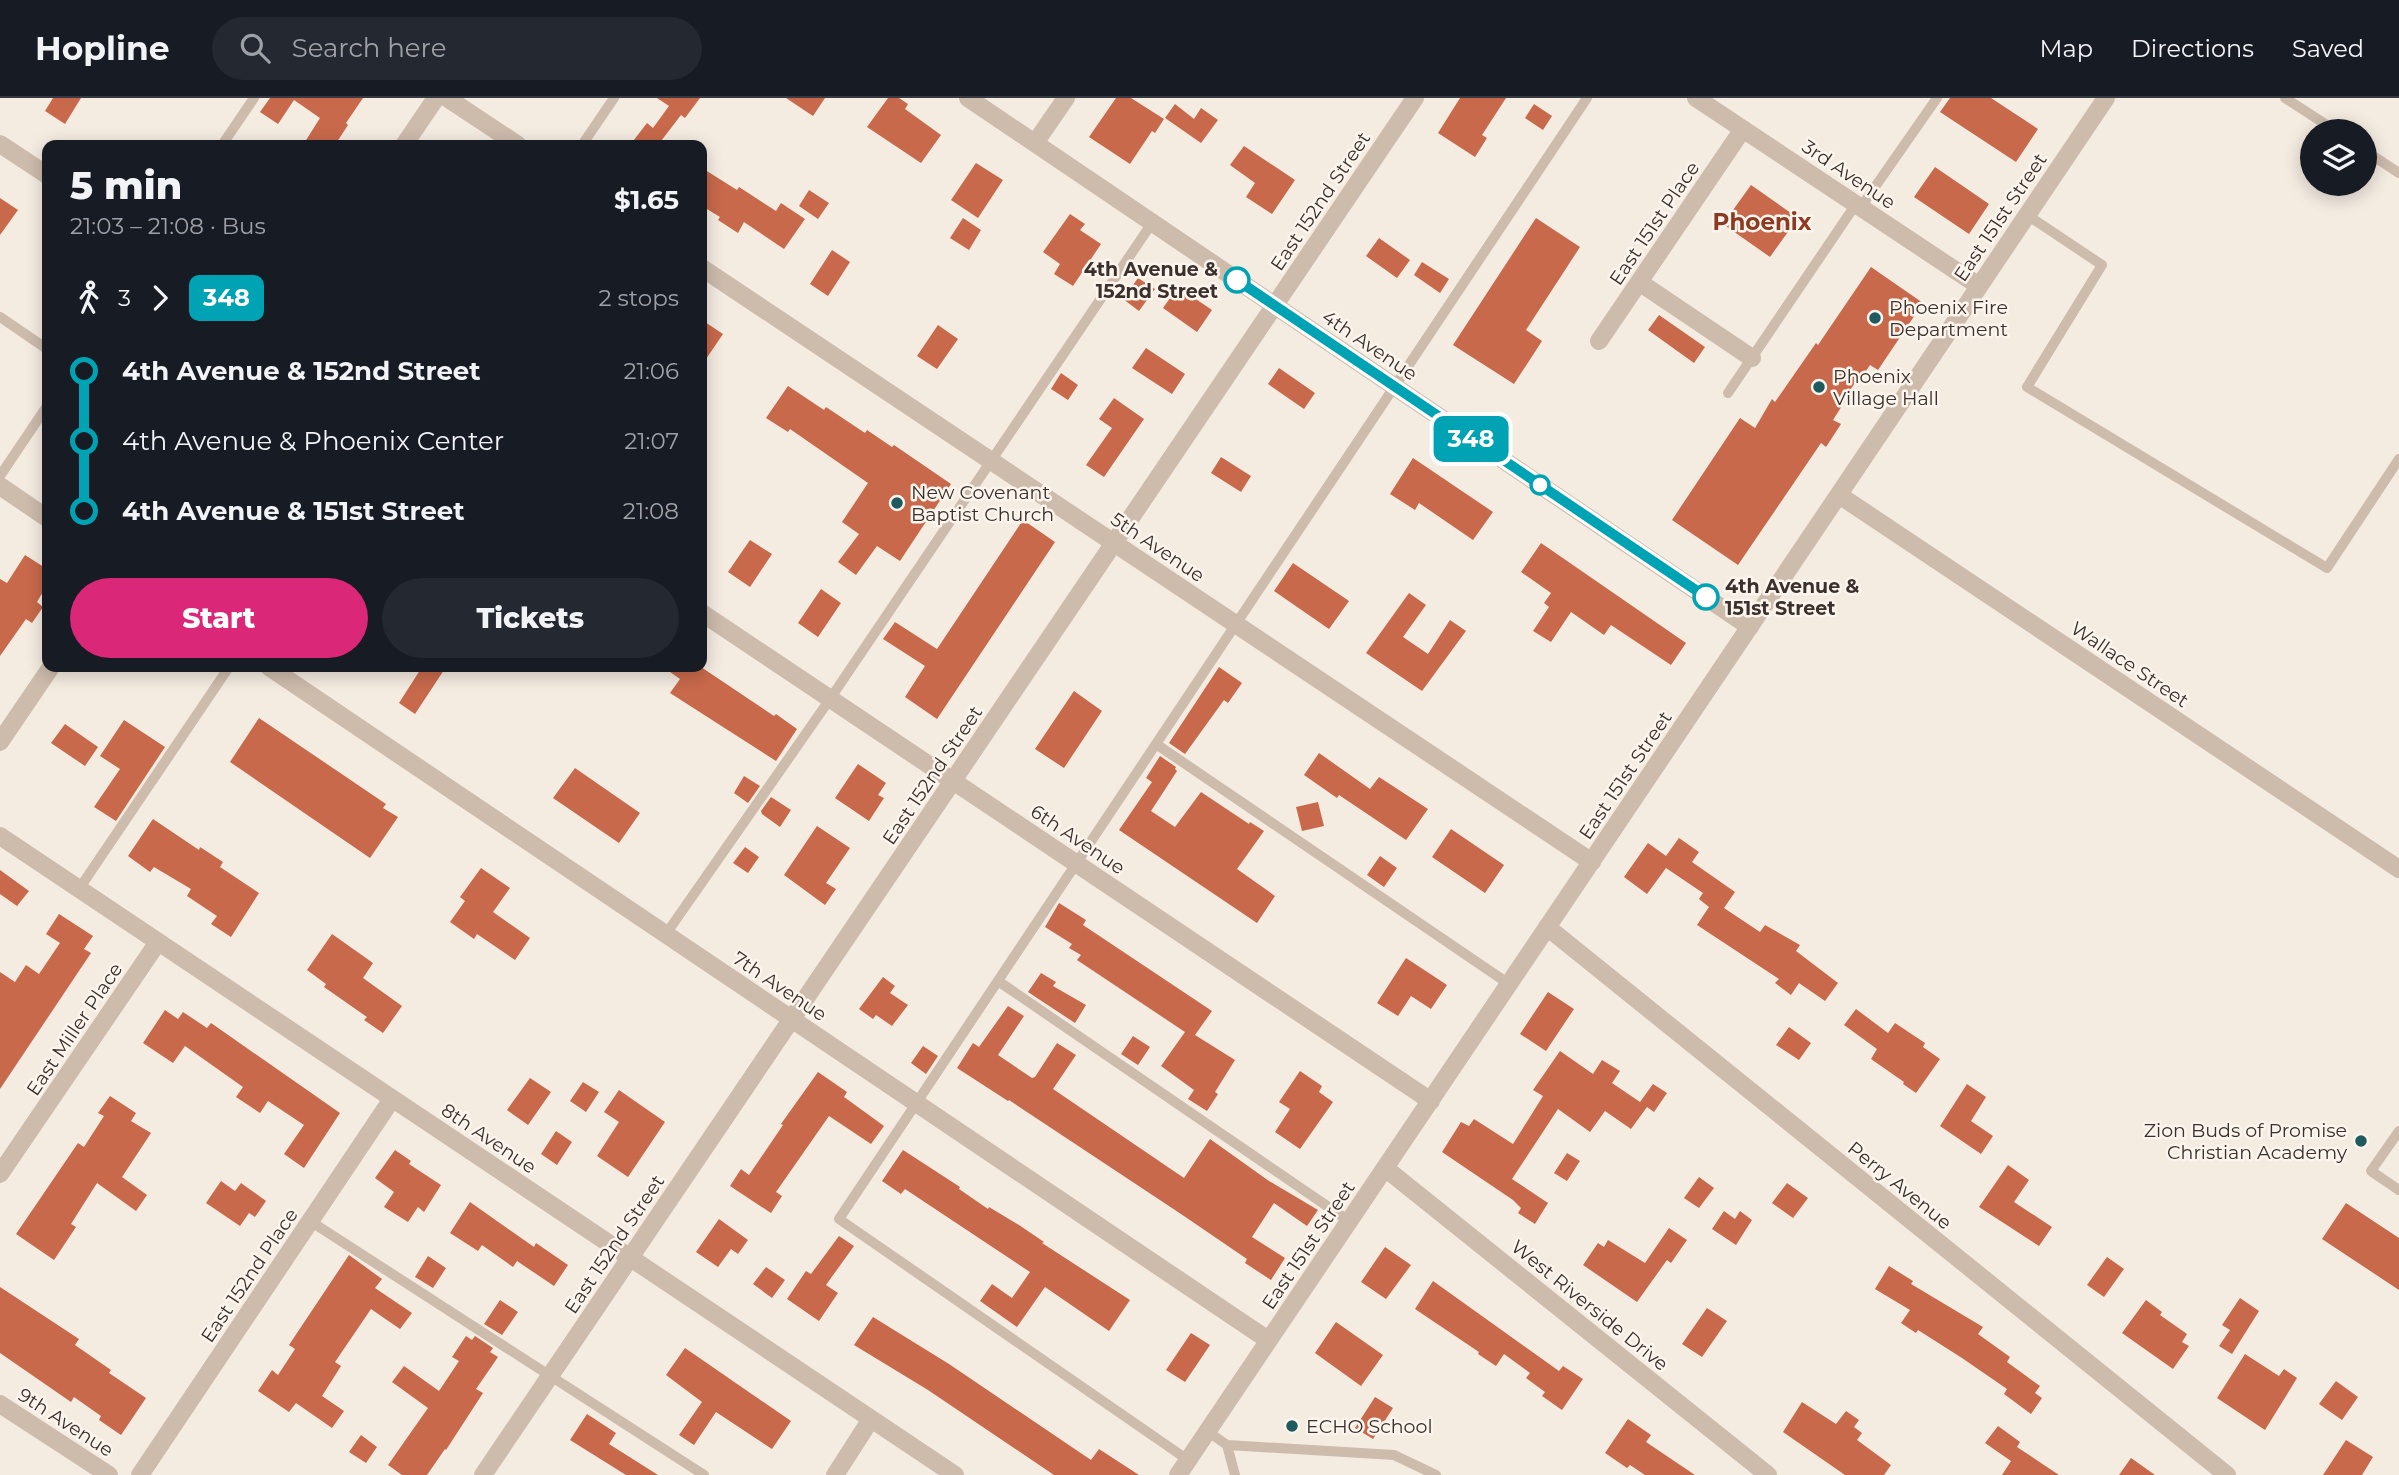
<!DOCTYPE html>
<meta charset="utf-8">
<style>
:root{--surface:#171b24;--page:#242831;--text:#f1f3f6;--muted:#9ea1a6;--line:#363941;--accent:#db2777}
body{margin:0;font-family:Montserrat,sans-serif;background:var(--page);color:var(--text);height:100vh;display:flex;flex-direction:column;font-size:26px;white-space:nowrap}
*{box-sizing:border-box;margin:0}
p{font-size:23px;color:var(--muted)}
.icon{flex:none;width:38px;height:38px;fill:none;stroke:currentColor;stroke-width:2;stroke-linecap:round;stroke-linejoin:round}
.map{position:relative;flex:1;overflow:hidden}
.sheet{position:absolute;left:42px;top:42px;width:665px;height:532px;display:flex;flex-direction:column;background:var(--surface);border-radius:14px;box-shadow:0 4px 18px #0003}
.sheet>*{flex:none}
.badge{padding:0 14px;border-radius:10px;font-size:24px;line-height:46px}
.tools{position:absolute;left:2300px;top:21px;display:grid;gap:14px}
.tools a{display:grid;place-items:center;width:77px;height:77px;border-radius:50%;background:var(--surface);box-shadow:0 4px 18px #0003;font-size:35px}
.map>.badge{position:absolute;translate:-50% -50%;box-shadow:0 0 0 4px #fff}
.legs{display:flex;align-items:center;gap:10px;height:77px;padding:0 28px;font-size:23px}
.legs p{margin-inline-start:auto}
.summary{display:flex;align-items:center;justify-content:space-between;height:119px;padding:0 28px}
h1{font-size:38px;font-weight:800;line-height:52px}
.cta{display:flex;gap:14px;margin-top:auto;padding:14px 28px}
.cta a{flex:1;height:80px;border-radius:42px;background:var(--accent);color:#fff;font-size:28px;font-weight:800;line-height:80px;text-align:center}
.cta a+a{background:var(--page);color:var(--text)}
ul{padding:0 28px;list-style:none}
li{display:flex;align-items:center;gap:24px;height:70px;font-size:26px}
li i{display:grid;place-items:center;width:10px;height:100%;margin:0 9px;background:currentColor}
li i::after{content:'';width:18px;height:18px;margin:-9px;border:5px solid;border-radius:50%;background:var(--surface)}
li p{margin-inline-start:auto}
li:first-child i{background:linear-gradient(#0000 50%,currentColor 0)}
li:last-child i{background:linear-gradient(currentColor 50%,#0000 0)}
header{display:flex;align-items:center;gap:42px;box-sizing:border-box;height:98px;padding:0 35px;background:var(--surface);border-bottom:2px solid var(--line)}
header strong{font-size:33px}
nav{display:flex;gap:38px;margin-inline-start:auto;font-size:24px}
.search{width:490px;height:63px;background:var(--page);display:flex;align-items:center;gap:18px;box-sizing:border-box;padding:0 24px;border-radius:38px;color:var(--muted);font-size:26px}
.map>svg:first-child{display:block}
.building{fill:#c8694b}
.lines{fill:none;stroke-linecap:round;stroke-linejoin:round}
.lane{stroke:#cdbbac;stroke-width:10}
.street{stroke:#cdbbac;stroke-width:18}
.line-1-casing{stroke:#fff;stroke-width:16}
.line-1{stroke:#00a3b4;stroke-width:10}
.stop-1-dot{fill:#fff;stroke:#00a3b4;stroke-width:3.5}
.poi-dot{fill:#1f5a5e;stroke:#fbf5ee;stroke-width:2.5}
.labels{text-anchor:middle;stroke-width:5;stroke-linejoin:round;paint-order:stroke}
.street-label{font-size:19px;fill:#3b302b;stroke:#fbf5ee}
.stop-label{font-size:19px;font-weight:bold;fill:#3b302b;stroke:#fbf5ee;text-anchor:end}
.poi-label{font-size:19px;fill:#3b302b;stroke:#fbf5ee;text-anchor:start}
.quarter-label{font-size:23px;font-weight:bold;fill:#8c3b22;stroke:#fbf5ee}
</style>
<header>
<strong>Hopline</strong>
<div class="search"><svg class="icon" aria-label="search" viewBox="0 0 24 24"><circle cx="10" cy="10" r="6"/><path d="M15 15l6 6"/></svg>Search here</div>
<nav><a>Map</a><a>Directions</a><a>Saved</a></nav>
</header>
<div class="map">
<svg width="2399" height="1377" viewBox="0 0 2399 1377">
<rect width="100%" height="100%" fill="#f4ebe1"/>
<!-- building -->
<path class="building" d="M53 0H81L65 26 45 13Z
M270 0H363L346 25 348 27 335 47H303L320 20 294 2 278 26 260 14Z
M657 0H700L685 20 681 17 658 47H630L647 25 653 30 669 8Z
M786 0H825L813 18Z
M888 0H899L908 6 905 11 941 37 921 65 867 29Z
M1116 0H1131L1164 21 1155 35 1152 33 1130 66 1089 39Z
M1460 0H1506L1482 37 1487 40 1475 59 1438 35Z
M1950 0H1991L2038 31 2016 64 1940 14Z
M1175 6 1194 21 1201 10 1218 22 1201 45 1165 20Z
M1534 6 1552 18 1543 32 1525 20Z
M1244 48 1295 82 1272 116 1246 99 1255 85 1230 67Z
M976 65 1003 82 978 120 951 102Z
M1935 69 1989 106 1969 136 1914 99Z
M702 70 737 92 739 89 776 113 781 105 805 121 784 151 744 124 738 135 718 122 720 119 702 108Z
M1751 87 1798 120 1770 159 1723 126Z
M809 92 829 105 818 121 799 108Z
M0 100 18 112 0 137Z
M1070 116 1085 126 1080 132 1101 146 1073 188 1054 176 1060 166 1043 154Z
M963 120 981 132 969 152 950 140Z
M1536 120 1580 149 1526 232 1542 243 1514 286 1453 247Z
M1379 140 1410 162 1397 180 1366 158Z
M832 152 850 164 828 198 810 186Z
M1422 164 1449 181 1440 195 1414 177Z
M1871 169 1923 205 1878 272 1870 267 1864 276 1862 275 1843 302 1845 303 1833 322 1841 326 1826 349 1821 345 1738 467 1672 422 1740 320 1755 330 1772 301 1775 304 1816 245 1818 247Z
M1138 180 1155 191 1139 213 1123 201Z
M1178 189 1212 212 1197 234 1163 210Z
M1659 217 1705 249 1694 265 1648 232Z
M702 222 723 236 702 267Z
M938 227 958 241 937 271 917 258Z
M1146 250 1185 276 1172 296 1132 270Z
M1279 270 1315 295 1304 311 1268 286Z
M1061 275 1078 287 1068 302 1051 291Z
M788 288 824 312 826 309 865 335 867 332 892 349 894 347 951 386 900 463 877 448 856 477 838 464 859 436 842 424 868 385 790 331 788 334 766 320Z
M1114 300 1144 321 1104 379 1086 367 1112 330 1099 321Z
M1221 359 1251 378 1241 394 1211 375Z
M1413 360 1493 414 1473 442 1419 405 1415 412 1390 396Z
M1023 422 1055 444 937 621 905 599 925 568 883 541 895 524 937 551Z
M750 442 772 456 750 489 728 474Z
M1541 445 1686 545 1671 567 1611 527 1604 537 1571 514 1551 544 1533 533 1549 509 1544 505 1551 495 1521 474Z
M25 457 47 471V487L37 504 43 509 32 525 26 521 0 558V481L7 485Z
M1293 465 1349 503 1329 531 1274 493Z
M821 491 841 505 818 539 798 525Z
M1409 495 1426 507 1403 539 1428 556 1450 522 1466 533 1422 593 1366 555Z
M422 569H446L415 616 399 605Z
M663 569H701L774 618 776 616 797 631 776 663 670 595 680 581Z
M1219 569 1242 585 1228 605 1224 602 1185 656 1169 645Z
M1074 593 1102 613 1064 670 1035 651Z
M259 620 386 706 383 710 398 719 370 760 230 664Z
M124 622 165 649 116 723 94 709 120 671 100 658Z
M65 626 98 649 85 668 51 645Z
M1319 655 1370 691 1379 679 1428 711 1406 742 1339 697 1337 700 1304 677Z
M1160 658 1176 669 1175 671 1177 673 1151 713 1175 729 1201 694 1249 726 1250 724 1264 733 1237 771 1275 798 1257 825 1119 732 1152 684 1146 680Z
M858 666 886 685 878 697 884 700 869 723 835 700Z
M575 670 640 715 619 745 553 700Z
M744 678 760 688 748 705 734 695Z
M771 699 791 712 780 729 762 716 761 713Z
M1318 704 1324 728 1302 733 1296 709Z
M153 721 199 752 200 749 223 764 220 769 259 795 231 839 211 826 217 818 187 798 191 791 154 769 150 774 128 758Z
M817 728 850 750 826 785 836 791 825 807 784 777Z
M1451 731 1504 767 1485 795 1432 759Z
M1679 740 1699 754 1692 764 1735 794 1724 810 1760 834 1765 827 1800 847 1796 853 1838 885 1825 903 1799 885 1791 897 1775 885 1779 881 1697 827 1709 809 1699 801 1703 795 1666 770 1647 796 1624 779 1648 745 1666 758Z
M745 749 759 759 748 775 733 765Z
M1380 758 1397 770 1384 789 1367 777Z
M481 770 510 790 493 814 530 840 515 862 477 836 474 841 450 824 465 803 460 799Z
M0 772 29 793 17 808 0 796Z
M1059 805 1086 822 1083 827 1212 913 1195 937 1235 962 1215 994 1218 996 1207 1013 1188 1001 1194 992 1161 968 1185 934 1077 862 1081 857 1069 850 1072 846 1045 829Z
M59 816 93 838 84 851 91 855 0 991V874L15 884 26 867 39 876 60 845 46 836Z
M332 836 373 865 363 880 402 908 383 935 364 922 367 919 324 889 326 886 307 872Z
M1406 860 1447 887 1431 911 1411 898 1398 918 1377 905Z
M1041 875 1056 884 1053 888 1086 907 1075 925 1028 894Z
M883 879 895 888 890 895 908 907 892 928 876 917 873 921 859 911Z
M1548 894 1574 911 1546 953 1520 936Z
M1008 908 1024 918 998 957 1032 980 1035 979 1057 945 1076 957 1053 991 1184 1080 1210 1041 1269 1083 1318 1112 1307 1128 1274 1105 1272 1108 1252 1139 1285 1160 1271 1182 1245 1165 1247 1161 1181 1116 1009 1002 1008 1003 957 970 973 945 979 949Z
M1856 911 1888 935 1895 925 1925 945 1923 949 1940 961 1916 995 1903 986 1904 984 1871 961 1877 951 1844 927Z
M165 912 178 921 183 914 207 930 211 925 340 1015 304 1070 284 1056 304 1027 268 1003 260 1015 236 999 243 989 185 948 173 965 143 945Z
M1789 929 1811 945 1799 962 1776 947Z
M1133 938 1150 949 1138 967 1121 956Z
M923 948 938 958 926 976 911 965Z
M1560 953 1593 976 1602 962 1620 973 1612 985 1640 1004 1653 986 1667 995 1654 1014 1647 1009 1631 1031 1605 1013 1590 1034 1558 1011 1512 1081 1548 1105 1535 1126 1518 1115 1521 1110 1513 1102 1442 1054 1461 1024 1469 1028 1474 1021 1513 1046 1543 998 1533 992Z
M1300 973 1322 988 1319 994 1333 1004 1300 1051 1275 1034 1290 1011 1279 1004Z
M818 974 847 994 844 999 884 1028 871 1046 829 1018 776 1094 782 1098 771 1115 730 1088 741 1071 749 1077 783 1027 781 1026Z
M530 980 551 994 528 1027 507 1012Z
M583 984 599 994 586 1014 570 1003Z
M1967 986 1986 999 1971 1023 1993 1038 1981 1056 1940 1028Z
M619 992 665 1024 628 1079 597 1058 619 1024 604 1014Z
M110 998 136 1015 131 1023 151 1035 122 1079 147 1097 136 1113 97 1085 71 1126 76 1129 54 1162 16 1136 78 1045 84 1049 104 1018 98 1015Z
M556 1033 572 1044 557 1067 541 1056Z
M395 1052 411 1063 409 1066 441 1087 424 1114 418 1109 408 1124 384 1109 394 1094 375 1080Z
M903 1052 960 1089 959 1091 988 1111 989 1109 1019 1127 1044 1144 1042 1145 1130 1202 1109 1233 1045 1189 1017 1229 980 1203 992 1186 1012 1200 1030 1174 905 1091 901 1096 882 1083Z
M1567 1055 1580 1063 1567 1083 1554 1075Z
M2008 1067 2029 1082 2014 1104 2052 1129 2039 1148 1979 1109Z
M1699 1079 1714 1090 1699 1110 1684 1100Z
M221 1083 235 1093 241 1085 266 1103 255 1119 249 1115 240 1128 206 1105Z
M1787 1085 1808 1100 1793 1120 1772 1105Z
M470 1104 534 1149 536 1145 568 1167 554 1188 517 1163 513 1169 482 1147 478 1153 450 1135Z
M2346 1105 2399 1140V1192L2322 1141Z
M1724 1113 1735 1121 1740 1113 1752 1122 1736 1147 1712 1131Z
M719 1121 748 1142 738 1156 731 1151 718 1169 696 1154Z
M1669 1130 1687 1142 1671 1165 1667 1162 1637 1204 1583 1167 1598 1145 1604 1149 1608 1142 1645 1165Z
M839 1138 854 1148 826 1187 838 1195 819 1223 787 1201 806 1173 811 1176Z
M1385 1149 1411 1167 1386 1201 1361 1184Z
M349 1157 382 1181 375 1190 412 1215 400 1231 371 1211 335 1264 341 1268 322 1298 344 1313 332 1330 296 1305 289 1314 258 1293 272 1272 278 1277 295 1251 289 1247Z
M428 1158 446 1170 433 1190 415 1179Z
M2107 1159 2124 1171 2104 1199 2087 1187Z
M1889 1168 1913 1183 1911 1186 1983 1229 1978 1236 2010 1259 2007 1264 2040 1288 2035 1295 2042 1300 2031 1316 2004 1296 2007 1291 1962 1260 1918 1232 1916 1235 1901 1225 1910 1212 1875 1191Z
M766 1169 785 1182 772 1200 753 1186Z
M1433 1183 1559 1273 1563 1268 1583 1281 1562 1312 1542 1298 1545 1294 1526 1280 1530 1275 1504 1256 1496 1268 1478 1256 1479 1254 1415 1211Z
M0 1189 79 1241 75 1247 111 1272 109 1275 146 1300 121 1337 99 1322 101 1318 74 1299 71 1304 0 1255Z
M2240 1200 2259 1213 2232 1256 2219 1248 2230 1232 2222 1227Z
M500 1202 518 1214 502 1237 484 1226Z
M2146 1202 2162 1214 2160 1217 2187 1236 2182 1244 2189 1248 2173 1271 2122 1235Z
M1707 1210 1727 1223 1702 1259 1682 1246Z
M873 1219 949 1266 1091 1362 1099 1351 1139 1377H1054L928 1292 854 1247Z
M1336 1224 1383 1257 1361 1288 1315 1255Z
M1191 1235 1210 1247 1185 1284 1166 1272Z
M466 1238 472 1242 475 1238 493 1250 490 1254 498 1259 476 1291 483 1295 446 1352 445 1351 427 1377H402L388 1367 428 1310 392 1284 404 1268 439 1293 459 1263 452 1259Z
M685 1250 791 1323 772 1351 716 1314 694 1347 679 1337 702 1304 666 1277Z
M2245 1256 2279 1278 2284 1271 2297 1280 2265 1332 2217 1300Z
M2336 1283 2358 1299 2342 1322 2319 1306Z
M1375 1299 1393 1310 1373 1341 1355 1330Z
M1802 1304 1836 1326 1846 1313 1859 1322 1854 1329 1862 1335 1857 1342 1891 1367 1884 1377H1845L1783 1334Z
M587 1316 616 1335 609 1346 658 1377H626L570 1342Z
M1628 1321 1651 1337 1646 1344 1695 1377H1645L1630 1367 1627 1370 1605 1355Z
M1998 1328 2020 1344 2017 1349 2059 1377H2002L2011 1363 1985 1345Z
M361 1337 377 1349 366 1365 349 1354Z
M2346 1342 2373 1359 2362 1377H2323Z
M2131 1360 2155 1377H2119Z"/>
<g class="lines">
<!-- lane -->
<path class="lane" d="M2285 0 2336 33
M222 47 254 0
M582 47 614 0
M2364 52 2399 75
M1861 109 1937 0
M2027 117 2102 167 2027 289 2327 470 2399 361
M0 219 47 251
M1728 295 1856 106
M0 378 47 308
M1156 646 1509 886
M79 791 229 569
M666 836 830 601 1152 125
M998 883 1349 1123
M2399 1033 2371 1073 2399 1092
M310 1123 704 1377
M1207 1333 1227 1347 1235 1377
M1227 1347 1394 1357 1436 1377
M1188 1362 839 1121 1587 0"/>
<!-- street -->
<path class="street" d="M447 0 518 47
M968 0 1750 529
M1696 0 1979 188
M1035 45 1066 0
M0 46 47 77
M404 47 436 0
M702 170 1592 764
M1639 184 1752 260
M1599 243 1743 31
M0 388 47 420
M1839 397 2399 771
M702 515 1431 1003
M269 569 1268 1242
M0 644 51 569
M0 738 955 1377
M1547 829 2227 1377
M1385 1070 1768 1377
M0 1076 158 844
M0 1306 109 1377
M140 1377 392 1001
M483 1377 1415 0
M835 1377 871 1321
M1178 1377 2106 0"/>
</g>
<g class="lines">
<!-- line-1 casing -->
<g class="line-1-casing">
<path id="line-1" d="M1237 182 1706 499"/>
</g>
<!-- line-1 -->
<use href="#line-1" class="line-1"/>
</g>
<!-- markers -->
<g class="stop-1-dot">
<circle cx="1237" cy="182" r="12"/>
<circle cx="1540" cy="387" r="9"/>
<circle cx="1706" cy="499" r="12"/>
</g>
<g class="poi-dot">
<circle cx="1875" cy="220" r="7"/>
<circle cx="1819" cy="289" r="7"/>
<circle cx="897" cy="405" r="7"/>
<circle cx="2361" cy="1043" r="7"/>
<circle cx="1292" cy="1328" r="7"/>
</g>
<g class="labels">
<!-- street labels -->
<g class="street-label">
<text transform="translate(1849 76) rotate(34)" y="7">3rd Avenue</text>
<text transform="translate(1320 103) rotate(-56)" y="7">East 152nd Street</text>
<text transform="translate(2000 119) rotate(-56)" y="7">East 151st Street</text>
<text transform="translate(1654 125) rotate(-56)" y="7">East 151st Place</text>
<text transform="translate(1370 247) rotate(34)" y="7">4th Avenue</text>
<text transform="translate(1158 449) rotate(34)" y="7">5th Avenue</text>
<text transform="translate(2130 566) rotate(34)" y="7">Wallace Street</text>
<text transform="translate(932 677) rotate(-56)" y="7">East 152nd Street</text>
<text transform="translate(1625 677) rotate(-56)" y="7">East 151st Street</text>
<text transform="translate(1078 741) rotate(34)" y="7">6th Avenue</text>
<text transform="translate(780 888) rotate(34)" y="7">7th Avenue</text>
<text transform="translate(74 931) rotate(-56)" y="7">East Miller Place</text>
<text transform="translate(489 1040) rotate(34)" y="7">8th Avenue</text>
<text transform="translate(1900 1087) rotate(39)" y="7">Perry Avenue</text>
<text transform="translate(614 1146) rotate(-56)" y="7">East 152nd Street</text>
<text transform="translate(1308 1147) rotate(-56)" y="7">East 151st Street</text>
<text transform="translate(249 1177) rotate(-56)" y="7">East 152nd Place</text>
<text transform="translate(1590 1207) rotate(39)" y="7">West Riverside Drive</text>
<text transform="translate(66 1324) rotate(33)" y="7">9th Avenue</text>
</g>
<!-- stop labels -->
<g class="stop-label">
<text x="1218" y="178">4th Avenue &amp;<tspan x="1218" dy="22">152nd Street</tspan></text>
<text x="1725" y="495" text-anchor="start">4th Avenue &amp;<tspan x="1725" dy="22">151st Street</tspan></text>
</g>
<!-- poi labels -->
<g class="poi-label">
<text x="1889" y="216">Phoenix Fire<tspan x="1889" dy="22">Department</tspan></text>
<text x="1833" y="285">Phoenix<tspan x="1833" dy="22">Village Hall</tspan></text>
<text x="911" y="401">New Covenant<tspan x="911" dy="22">Baptist Church</tspan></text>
<text x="2347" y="1039" text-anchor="end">Zion Buds of Promise<tspan x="2347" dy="22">Christian Academy</tspan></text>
<text x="1306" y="1335">ECHO School</text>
</g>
<!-- quarter labels -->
<g class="quarter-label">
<text x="1762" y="132">Phoenix</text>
</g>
</g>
</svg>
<div class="tools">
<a><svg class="icon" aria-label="layers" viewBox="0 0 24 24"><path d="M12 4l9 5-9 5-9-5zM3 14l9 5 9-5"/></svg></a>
</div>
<b class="badge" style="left:1471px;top:341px;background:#00a3b4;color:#fff">348</b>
<section class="sheet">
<div class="summary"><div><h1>5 min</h1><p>21:03 – 21:08 · Bus</p></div><b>$1.65</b></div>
<div class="legs"><svg class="icon" aria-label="walk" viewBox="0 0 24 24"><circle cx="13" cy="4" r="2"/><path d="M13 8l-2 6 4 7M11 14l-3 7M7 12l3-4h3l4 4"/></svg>3<svg class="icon" aria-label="forward" viewBox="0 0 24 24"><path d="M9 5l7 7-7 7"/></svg><b class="badge" style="background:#00a3b4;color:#fff">348</b><p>2 stops</p></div>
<ul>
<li><i style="color:#00a3b4"></i><b>4th Avenue &amp; 152nd Street</b><p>21:06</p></li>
<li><i style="color:#00a3b4"></i><span>4th Avenue &amp; Phoenix Center</span><p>21:07</p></li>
<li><i style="color:#00a3b4"></i><b>4th Avenue &amp; 151st Street</b><p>21:08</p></li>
</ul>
<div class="cta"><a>Start</a><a>Tickets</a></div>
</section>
</div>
